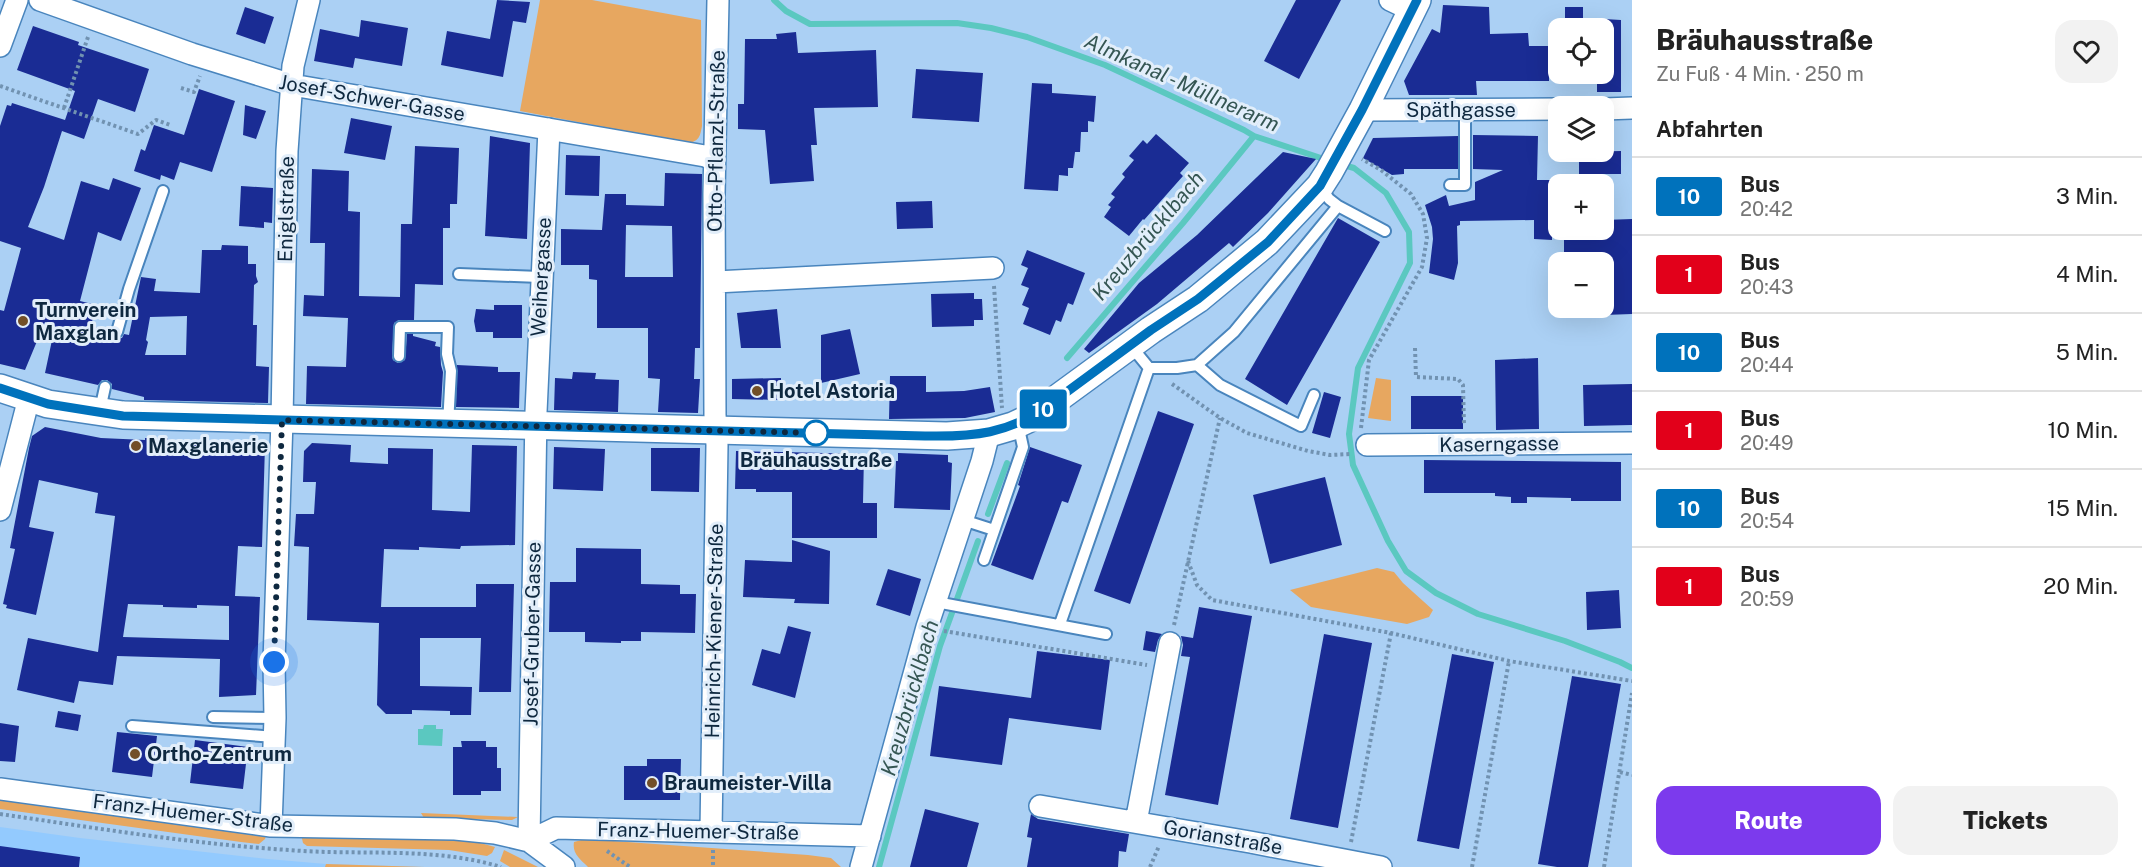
<!DOCTYPE html>
<html lang="de">
<meta charset="utf-8">
<style>
:root{--surface:#fff;--page:#f2f2f2;--text:#222;--muted:#767676;--line:#e0e0e0;--accent:#7c3aed}
body{margin:0;font-family:"Public Sans",sans-serif;background:var(--page);color:var(--text);height:100vh;display:flex;flex-direction:column;font-size:22px;white-space:nowrap}
*{box-sizing:border-box;margin:0}
p{font-size:20px;color:var(--muted)}
.icon{flex:none;width:33px;height:33px;fill:none;stroke:currentColor;stroke-width:2;stroke-linecap:round;stroke-linejoin:round}
.map{position:relative;flex:1;overflow:hidden}
.side{display:flex;flex-direction:column;background:var(--surface);width:510px}
.side>*{flex:none}
.badge{padding:0 12px;border-radius:4px;font-size:21px;line-height:39px}
.tools{position:absolute;left:1548px;top:18px;display:grid;gap:12px}
.tools a{display:grid;place-items:center;width:66px;height:66px;border-radius:12px;background:var(--surface);box-shadow:0 6px 24px #0002;font-size:30px}
.you{position:absolute;width:30px;height:30px;margin:-15px;border:4px solid #fff;border-radius:50%;background:#1a73e8;box-shadow:0 0 0 9px #1a73e833}
.map>.badge{position:absolute;translate:-50% -50%;box-shadow:0 0 0 3px #fff}
h2{padding:0 24px;font-size:22px;line-height:54px}
.round{display:grid;place-items:center;flex:none;width:63px;height:63px;border-radius:18px;background:var(--page)}
.summary{display:flex;align-items:center;justify-content:space-between;height:102px;padding:0 24px}
h1{font-size:28px;font-weight:800;line-height:45px}
.action{display:flex;gap:12px;margin-top:auto;padding:12px 24px}
.action a{flex:1;height:69px;border-radius:18px;background:var(--accent);color:#fff;font-size:24px;font-weight:800;line-height:69px;text-align:center}
.action a+a{background:var(--page);color:var(--text)}
ul{padding:0;list-style:none}
li{display:flex;align-items:center;gap:18px;height:78px;padding:0 24px;border-top:2px solid var(--line)}
li div{flex:1}
li b{display:block;font-size:22px}
li em{font-style:normal}
li .badge{min-width:66px;font-weight:700;text-align:center}
main{display:flex;flex:1;min-height:0}
.map>svg:first-child{display:block}
.built{fill:#93cafe}
.green{fill:#e7a760}
.water{fill:#5bc8c0}
.lines{fill:none;stroke-linecap:round;stroke-linejoin:round}
.stream{stroke:#5bc8c0;stroke-width:6}
.building{fill:#1a2c94;fill-rule:evenodd}
.service-casing{stroke:#4985bd;stroke-width:14}
.minor-casing{stroke:#4985bd;stroke-width:24}
.tertiary-casing{stroke:#4985bd;stroke-width:30}
.path{stroke:#7192b1;stroke-width:4;stroke-dasharray:3 3;stroke-linecap:butt}
.service{stroke:#fff;stroke-width:10}
.minor{stroke:#fff;stroke-width:21}
.tertiary{stroke:#fff;stroke-width:27}
.line-casing{stroke:#fff;stroke-width:14}
.line{stroke:#0072bc;stroke-width:9}
.walk{stroke:#0e283f;stroke-width:6;stroke-dasharray:0 10.8}
.poi-dot{fill:#724f28;stroke:#e2eefa;stroke-width:2}
.stop-dot{fill:#fff;stroke:#0072bc;stroke-width:3}
.labels{text-anchor:middle;stroke-width:6;stroke-linejoin:round;paint-order:stroke}
.street-label{font-size:20px;fill:#0e283f;stroke:#e2eefa}
.poi-label{font-size:20px;font-weight:bold;fill:#0e283f;stroke:#e2eefa;text-anchor:start}
.stop-label{font-size:20px;font-weight:bold;fill:#0e283f;stroke:#e2eefa}
.water-label{font-size:21px;font-style:italic;fill:#355653;stroke:#e2eefa}
</style>
<main>
<div class="map">
<svg width="1632" height="867" viewBox="0 0 1632 867">
<rect width="100%" height="100%" fill="#abd0f4"/>
<!-- built -->
<path class="built" d="M0 827 80 838 268 859 326 864 425 867H0Z"/>
<!-- green -->
<path class="green" d="M540 0H592L701 20 702 126C700 137 699 141 688 143L520 111Z
M1376 378 1391 380V421L1368 418Z
M1377 568 1394 572 1403 583 1433 610 1429 617 1407 624 1311 607 1290 590Z
M0 800 267 833 265 839 259 844 241 842 0 809Z
M421 813 518 817 512 820 424 818Z
M301 834 450 838 473 841 495 847 492 853 487 856 449 850 307 846 303 843Z
M585 839 808 855 831 858 841 867H588C580 859 572 854 574 842Z
M504 850 538 867H510L500 861Z
M326 864 425 867H325Z"/>
<!-- water -->
<path class="water" d="M424 725H436V729H443L442 746 418 745V729H423Z"/>
<g class="lines">
<!-- stream -->
<path class="stream" d="M774 0 786 11 810 24 957 23 991 28 1027 37 1105 65 1244 130 1254 136 1327 160
M1340 164 1354 168 1386 193 1409 232 1410 263 1358 368 1349 434 1353 465 1388 541 1406 571 1436 593 1478 614 1565 641 1620 662 1632 668
M1067 358 1183 223 1254 136
M988 514 1007 463
M879 867 940 646 978 541"/>
</g>
<!-- building -->
<path class="building" d="M497 0 530 2 526 23 513 21 503 77 441 65 447 31 490 39Z
M1296 0H1341L1299 79 1264 61Z
M1443 5 1489 7 1490 34 1528 33 1529 46H1549V81H1476L1477 95H1409L1404 81 1432 29 1440 33Z
M245 7 274 17 265 44 236 34Z
M1565 7H1583V25L1565 24Z
M1604 19 1621 20V92H1597V74H1604Z
M361 20 408 28 402 66 355 58 353 68 314 61 320 29 359 37Z
M33 26 79 42 78 45 149 69 135 112 98 99 84 139 62 131 44 187 28 227 64 240 81 181 109 190 113 178 141 188 121 241 98 232 80 301 96 305 91 326 110 331 111 337 116 339 122 338 124 334 129 335 141 277 156 279 154 291 200 293 202 250H221L222 245 248 246V264H256V276L258 282 254 285 253 325H257L256 366 269 367 268 403 144 400V397L112 389V384L107 380H102L98 385 45 373 55 326 45 322 25 370 0 364V310L4 311 21 248 0 241V126L7 105 11 106 12 103 65 120 75 91 17 70ZM187 316 186 355H145L148 342 146 340 150 317Z
M796 32 798 53 876 50 878 107 814 108 817 145H811L814 181 770 184 765 130 738 129V104H744L745 39H777L776 34Z
M916 69 983 73 979 122 912 118Z
M1032 83 1052 84V93L1096 96 1094 122 1088 121V132H1081L1080 152H1075L1073 168H1068V176L1059 175 1058 191 1024 189Z
M199 89 235 101 212 172 180 162 174 180 161 175 160 180 134 171 141 149 145 151 154 125 184 135Z
M245 105 266 111 256 139 243 135Z
M351 118 392 126 385 160 344 153Z
M1156 134 1189 163 1180 173 1183 176 1144 220 1143 219 1129 236 1104 217 1111 207 1108 205 1115 197 1111 194 1125 177 1122 174 1134 160 1129 156 1143 140 1147 144Z
M1473 135 1538 136 1537 180H1552V240L1534 239V220L1460 221V225L1457 226 1458 263 1454 280 1429 273 1433 239 1432 227 1425 205 1446 195 1449 206 1475 200V182L1503 170 1473 169Z
M490 136 530 143 527 239 485 236Z
M1458 136V169H1404V174L1392 175 1363 158 1373 138Z
M415 146 459 148 457 204H450V228H443V285L415 284 414 320H399L394 323 392 356 393 360 398 363 405 360 407 334H413V336L436 342 435 346 440 347 441 365 443 372 441 407 306 404 307 366 346 367 348 318 303 316 304 295 324 296 325 243H310L312 169 349 171 348 211 360 212 359 296 400 297 401 224H412Z
M1621 151V174H1579V152Z
M1283 152 1316 159 1268 213 1233 247 1229 243 1157 304 1089 353 1084 349 1139 283 1197 235Z
M566 155 600 156 599 196 565 195Z
M665 173 702 174 700 348H695L694 379H700L698 413 658 412 660 379 648 378V328H597V280L589 279V265H561V229L602 230 605 194H626V205L664 206ZM626 225 672 226 673 277H625Z
M241 186 273 188 272 223 264 222V228L239 226Z
M932 201 933 228 897 229 896 202Z
M1338 218 1380 242 1287 405 1245 379Z
M1632 219V314L1604 315V262H1564V230H1604V220Z
M1027 250 1085 273 1073 305 1068 303 1061 322 1056 320 1050 335 1023 324 1029 308 1022 305 1029 288 1021 285 1028 268 1021 265Z
M974 293V299H982L983 320H974V326L932 327 931 294Z
M494 305H522V338H493V332H476L474 321 476 309 494 310Z
M777 309 781 348H741L737 313Z
M850 329 860 374 821 383V335Z
M1538 358 1539 429 1496 430 1495 360Z
M457 365 498 367V372H520L519 408 456 407Z
M573 372 596 373 595 379 619 380 618 412 554 410 555 378 572 379Z
M890 376H926V392L964 391 990 387 995 412 965 418 889 419Z
M781 378V400L732 399V379Z
M1632 384V425L1584 426 1583 385Z
M1324 392 1341 397 1330 438 1312 433Z
M1411 396H1463V429H1411Z
M1158 411 1194 424 1130 604 1094 591Z
M45 427 101 438 145 440V438H168V441L178 442V444L265 445 262 547 238 546 235 596 260 597 256 695 219 697 220 659 117 656 113 685 79 681 74 703 17 690 28 638 98 652 115 516 95 513 98 493 39 480 29 527 54 532 36 615 6 608 7 605 3 604 15 549 10 548 29 448 32 436ZM128 604 163 605V607L197 608V605L229 606V640L123 637Z
M312 443 351 445 350 462 388 464V448L433 449 432 510 470 512 472 445 517 446 515 545 461 546 460 549 419 547V550L384 549 381 607H476V584H514L511 692H479L481 638H420V686L472 687 471 715H450V711L412 710V714H386L377 705 379 623 307 620 309 547 294 546 296 514H314L316 482H303L304 451Z
M554 447 605 449 603 491 553 489Z
M1030 447 1082 465 1068 503 1062 501 1033 580 991 565 1020 486 1018 485Z
M651 448H700L699 492 651 491Z
M736 451 864 454 863 503H877V538H792V492H756V489H735Z
M898 453 948 455V462L952 463 950 510 894 508 896 461H898Z
M1424 460 1621 462V501H1571V498L1527 497V503H1511V497L1495 496V493H1424Z
M1325 477 1342 545 1270 564 1253 495Z
M792 540 830 551 829 604 794 603 795 599 743 597 745 560 792 562Z
M576 548 641 549V584L680 585V594H696L695 633 641 632V641H621V643L585 642V632H549L550 582H576Z
M888 569 921 579 910 616 876 605Z
M1619 590 1621 628 1587 630 1586 592Z
M1199 607 1252 616 1218 805 1165 795 1190 657 1181 656 1183 645 1181 636 1193 638Z
M788 626 811 632 795 698 752 685 762 649 780 654Z
M1146 631 1162 634 1158 640 1155 652 1143 650Z
M1324 634 1372 643 1338 828 1290 819Z
M1037 651 1110 660 1101 730 1009 718 1002 765 930 756 939 686 1031 698Z
M1452 654 1494 662 1459 849 1417 841Z
M1572 676 1621 684 1588 867H1557L1538 864Z
M58 711 81 715 78 731 55 727Z
M0 723 19 726 15 762 0 761Z
M117 732 157 736 152 777 112 772Z
M195 740 248 747 243 789 190 783Z
M461 741H486V747H497V768H501V791H481V795H453V747H462Z
M647 759H681L680 800H624V766H647Z
M925 809 979 823 967 867H910Z
M1031 814 1038 819 1129 834 1126 852 1119 851 1118 867H1027L1032 838 1027 837Z
M0 846 80 857 79 867H0Z"/>
<g class="lines">
<!-- service casing -->
<g class="service-casing">
<path id="service" d="M1450 185H1465V110
M1338 206 1385 231
M459 274 540 277
M117 332 129 289 163 191
M1131 346 1149 368H1177L1197 365 1234 332 1338 206 1329 199 1320 186
M399 356 400 327H448L447 354 451 371 448 424
M1197 365 1220 385 1301 426 1314 395
M100 410 105 387
M963 520 994 530
M984 560 1023 447 1018 424
M936 602 1106 634
M1060 624 1149 368
M213 717 275 718
M132 726 275 737"/>
</g>
<!-- minor casing -->
<g class="minor-casing">
<path id="minor" d="M40 0 192 54 292 85 705 156 714 160
M1390 0 1411 10
M0 46 17 0
M1604 109 1632 108
M1363 110 1558 109
M549 129 536 412 529 841 556 828 870 836
M716 282 993 268
M1367 445 1632 443
M0 510 29 398
M0 789 271 826 455 829 495 833 529 841 564 867
M1040 806 1250 842 1381 867
M1136 822 1170 643
M271 826 275 718 274 662 282 420 287 151 293 66 309 0
M711 831 717 445 715 415 714 194 718 0
M861 867 927 627 982 461 989 433"/>
</g>
<!-- tertiary casing -->
<g class="tertiary-casing">
<path id="tertiary" d="M0 388 48 404 123 415 947 436 989 433 1013 426 1032 417 1151 330 1198 299 1267 242 1320 186 1329 172 1363 110 1417 0"/>
</g>
<!-- path -->
<path class="path" d="M0 86 138 134 156 120 170 125
M181 88 194 92 200 76
M64 108 88 37
M994 286 1002 408
M1415 348 1416 377 1458 379 1463 385 1464 425
M1172 384 1220 418 1247 433 1308 451 1330 455 1351 454
M1361 428 1369 360 1422 267 1427 238 1423 214 1411 194 1381 170 1362 159
M1188 561 1197 585 1212 600 1391 633 1509 661 1632 681
M1174 625 1220 418
M944 631 1147 665
M1620 772 1632 775
M0 814C96 828 192 844 289 850 359 856 433 846 501 867
M1351 842 1391 633
M713 850V867
M607 851 630 867
M1150 867 1159 846
M1472 867 1509 661
M1604 867 1632 693"/>
<!-- service -->
<use href="#service" class="service"/>
<!-- minor -->
<use href="#minor" class="minor"/>
<!-- tertiary -->
<use href="#tertiary" class="tertiary"/>
</g>
<g class="lines">
<!-- line casing -->
<g class="line-casing">
<path id="line" d="M0 388 48 404 123 416 925 436C974 437 1008 434 1049 405L1151 330 1198 299 1268 242 1320 186 1362 110 1417 0"/>
</g>
<!-- line -->
<use href="#line" class="line"/>
<!-- walk -->
<path class="walk" d="M274 662 282 420 816 433"/>
</g>
<!-- markers -->
<g class="poi-dot">
<circle cx="23" cy="321" r="6"/>
<circle cx="757" cy="391" r="6"/>
<circle cx="136" cy="446" r="6"/>
<circle cx="135" cy="754" r="6"/>
<circle cx="652" cy="783" r="6"/>
</g>
<circle class="stop-dot" cx="816" cy="433" r="12"/>
<g class="labels">
<!-- street labels -->
<g class="street-label">
<text transform="translate(372 98) rotate(10)" y="7">Josef-Schwer-Gasse</text>
<text x="1461" y="117">Späthgasse</text>
<text transform="translate(716 141) rotate(-89)" y="7">Otto-Pflanzl-Straße</text>
<text transform="translate(286 209) rotate(-89)" y="7">Eniglstraße</text>
<text transform="translate(541 277) rotate(-87)" y="7">Weihergasse</text>
<text transform="translate(1499 444) rotate(-1)" y="7">Kaserngasse</text>
<text transform="translate(714 631) rotate(-89)" y="7">Heinrich-Kiener-Straße</text>
<text transform="translate(532 634) rotate(-89)" y="7">Josef-Gruber-Gasse</text>
<text transform="translate(193 813) rotate(7)" y="7">Franz-Huemer-Straße</text>
<text transform="translate(698 831) rotate(1)" y="7">Franz-Huemer-Straße</text>
<text transform="translate(1223 837) rotate(10)" y="7">Gorianstraße</text>
</g>
<!-- poi labels -->
<g class="poi-label">
<text x="35" y="317">Turnverein<tspan x="35" dy="23">Maxglan</tspan></text>
<text x="769" y="398">Hotel Astoria</text>
<text x="148" y="453">Maxglanerie</text>
<text x="147" y="761">Ortho-Zentrum</text>
<text x="664" y="790">Braumeister-Villa</text>
</g>
<!-- stop labels -->
<g class="stop-label">
<text x="816" y="467">Bräuhausstraße</text>
</g>
<!-- water labels -->
<g class="water-label">
<text transform="translate(1182 83) rotate(24)" y="7">Almkanal - Müllnerarm</text>
<text transform="translate(1148 236) rotate(-50)" y="7">Kreuzbrücklbach</text>
<text transform="translate(910 698) rotate(-74)" y="7">Kreuzbrücklbach</text>
</g>
</g>
</svg>
<div class="tools">
<a><svg class="icon" aria-label="locate" viewBox="0 0 24 24"><circle cx="12" cy="12" r="6"/><path d="M12 2v4M12 18v4M2 12h4M18 12h4"/></svg></a>
<a><svg class="icon" aria-label="layers" viewBox="0 0 24 24"><path d="M12 4l9 5-9 5-9-5zM3 14l9 5 9-5"/></svg></a>
<a>+</a>
<a>−</a>
</div>
<div class="you" style="left:274px;top:662px"></div>
<b class="badge" style="left:1043px;top:409px;background:#0072bc;color:#fff">10</b>
</div>
<section class="side">
<div class="summary"><div><h1>Bräuhausstraße</h1><p>Zu Fuß · 4 Min. · 250 m</p></div><a class="round"><svg class="icon" aria-label="heart" viewBox="0 0 24 24"><path d="M12 20l-8-8c-3-5 5-10 8-4 3-6 11-1 8 4z"/></svg></a></div>
<h2>Abfahrten</h2>
<ul>
<li><span class="badge" style="background:#0072bc;color:#fff">10</span><div><b>Bus</b><p>20:42</p></div><em>3 Min.</em></li>
<li><span class="badge" style="background:#e2001a;color:#fff">1</span><div><b>Bus</b><p>20:43</p></div><em>4 Min.</em></li>
<li><span class="badge" style="background:#0072bc;color:#fff">10</span><div><b>Bus</b><p>20:44</p></div><em>5 Min.</em></li>
<li><span class="badge" style="background:#e2001a;color:#fff">1</span><div><b>Bus</b><p>20:49</p></div><em>10 Min.</em></li>
<li><span class="badge" style="background:#0072bc;color:#fff">10</span><div><b>Bus</b><p>20:54</p></div><em>15 Min.</em></li>
<li><span class="badge" style="background:#e2001a;color:#fff">1</span><div><b>Bus</b><p>20:59</p></div><em>20 Min.</em></li>
</ul>
<div class="action"><a>Route</a><a>Tickets</a></div>
</section>
</main>
